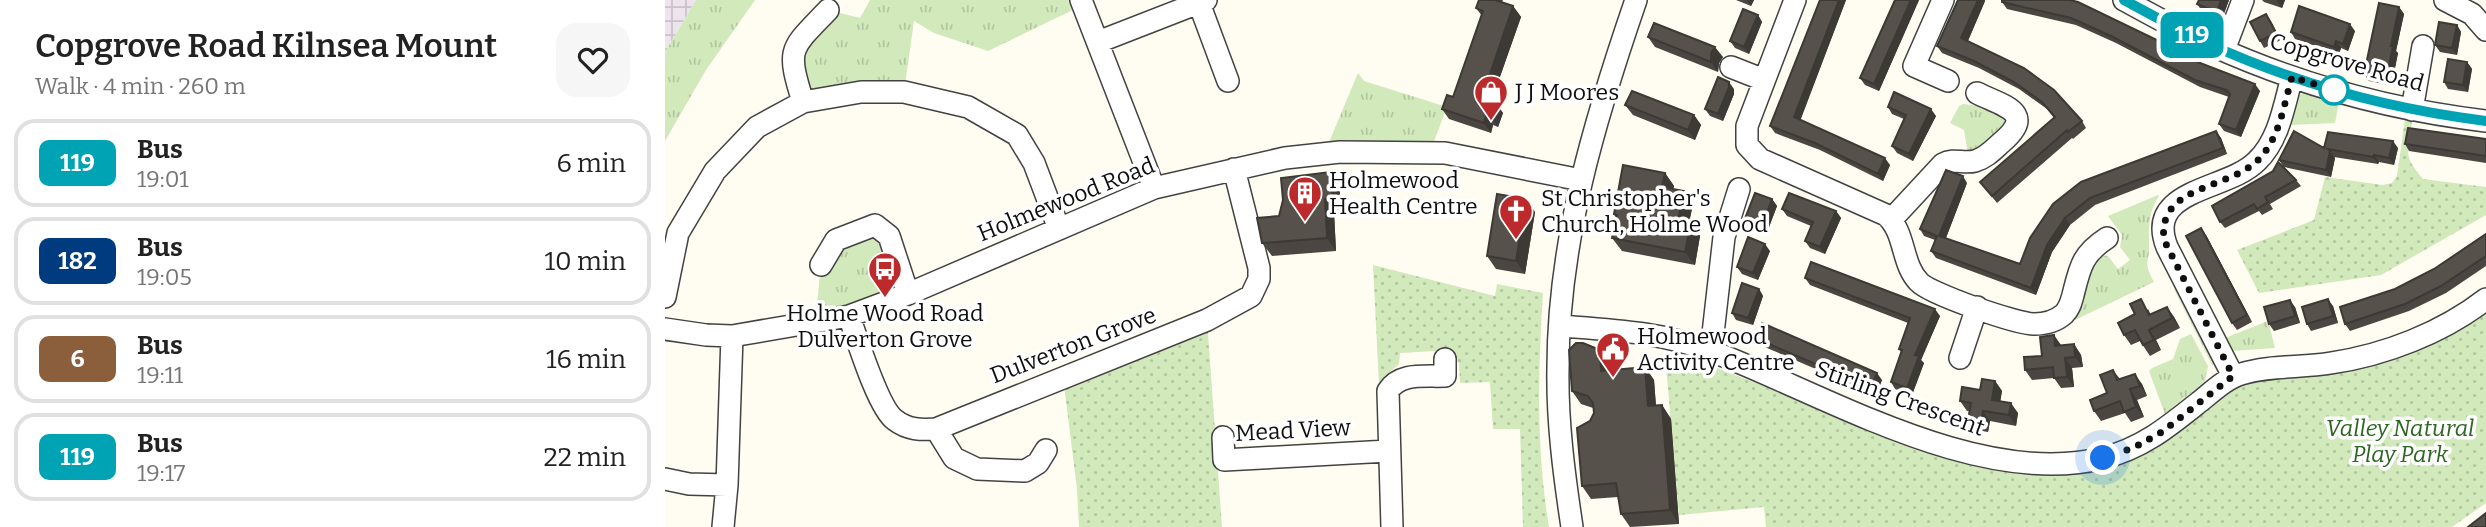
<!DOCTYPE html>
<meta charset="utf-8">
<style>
:root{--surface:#fff;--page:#f6f6f6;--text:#222;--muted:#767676;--line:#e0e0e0}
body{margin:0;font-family:Bitter,serif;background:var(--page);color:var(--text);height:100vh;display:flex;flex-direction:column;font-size:26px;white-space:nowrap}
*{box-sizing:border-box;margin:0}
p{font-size:23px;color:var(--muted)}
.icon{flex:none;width:38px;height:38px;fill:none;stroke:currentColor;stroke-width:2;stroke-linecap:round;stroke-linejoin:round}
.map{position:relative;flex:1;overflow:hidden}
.sheet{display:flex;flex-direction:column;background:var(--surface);width:665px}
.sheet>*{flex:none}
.badge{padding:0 14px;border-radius:10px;font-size:24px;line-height:46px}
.you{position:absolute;width:35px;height:35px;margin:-18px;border:5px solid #fff;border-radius:50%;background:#1a73e8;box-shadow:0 0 0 10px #1a73e833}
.map>.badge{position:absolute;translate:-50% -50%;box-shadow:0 0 0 4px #fff}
.round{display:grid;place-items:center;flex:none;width:74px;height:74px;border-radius:21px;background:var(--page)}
.headline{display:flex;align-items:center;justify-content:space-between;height:119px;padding:0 35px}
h1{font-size:33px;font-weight:600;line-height:52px}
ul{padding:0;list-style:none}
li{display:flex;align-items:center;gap:21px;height:88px;margin:0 14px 10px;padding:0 21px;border:4px solid var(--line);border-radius:21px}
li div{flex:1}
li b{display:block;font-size:26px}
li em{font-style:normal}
li .badge{min-width:77px;font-weight:700;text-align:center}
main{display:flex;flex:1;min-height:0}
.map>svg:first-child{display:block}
.industrial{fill:url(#industrial-grid)}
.grass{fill:url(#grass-tufts)}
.park{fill:url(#park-dots)}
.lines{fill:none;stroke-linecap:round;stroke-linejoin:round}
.minor-casing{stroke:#424242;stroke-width:24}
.minor{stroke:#fff;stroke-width:21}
.wall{fill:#4b4641}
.shaded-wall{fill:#3d3935}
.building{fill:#57514c;stroke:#3d3935;stroke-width:2}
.line-casing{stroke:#fff;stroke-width:16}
.line{stroke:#00a3b4;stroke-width:10}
.walk{stroke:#0f0f0f;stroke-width:7;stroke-dasharray:0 12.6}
.stop-dot{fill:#fff;stroke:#00a3b4;stroke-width:3.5}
.labels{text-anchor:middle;stroke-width:7;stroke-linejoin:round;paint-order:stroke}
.street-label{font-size:23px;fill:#0f0f0f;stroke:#fff}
.poi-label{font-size:23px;fill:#0f0f0f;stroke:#fff;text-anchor:start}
.park-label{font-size:23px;font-style:italic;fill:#2c6620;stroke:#fff}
</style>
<main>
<section class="sheet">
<div class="headline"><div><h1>Copgrove Road Kilnsea Mount</h1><p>Walk · 4 min · 260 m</p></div><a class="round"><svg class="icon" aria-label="heart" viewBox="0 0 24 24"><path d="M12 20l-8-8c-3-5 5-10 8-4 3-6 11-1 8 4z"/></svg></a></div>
<ul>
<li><span class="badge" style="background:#00a3b4;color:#fff">119</span><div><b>Bus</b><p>19:01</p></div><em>6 min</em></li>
<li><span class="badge" style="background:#003b80;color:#fff">182</span><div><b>Bus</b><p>19:05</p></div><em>10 min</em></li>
<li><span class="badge" style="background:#8b5e3c;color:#fff">6</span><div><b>Bus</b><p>19:11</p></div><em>16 min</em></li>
<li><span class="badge" style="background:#00a3b4;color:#fff">119</span><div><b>Bus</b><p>19:17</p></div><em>22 min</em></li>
</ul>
</section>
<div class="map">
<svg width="1821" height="527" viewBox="0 0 1821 527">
<defs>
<pattern id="industrial-grid" width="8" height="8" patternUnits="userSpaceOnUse" patternTransform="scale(1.75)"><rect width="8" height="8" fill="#ede4ed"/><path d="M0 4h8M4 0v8" fill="none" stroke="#cac2ca"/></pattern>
<pattern id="grass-tufts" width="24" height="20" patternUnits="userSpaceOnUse" patternTransform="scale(1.75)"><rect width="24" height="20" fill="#d1e9bb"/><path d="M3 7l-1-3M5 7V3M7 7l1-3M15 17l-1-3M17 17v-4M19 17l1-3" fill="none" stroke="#b2c7a0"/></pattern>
<pattern id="park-dots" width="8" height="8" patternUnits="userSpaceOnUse" patternTransform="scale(1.75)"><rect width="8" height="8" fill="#d1e9bb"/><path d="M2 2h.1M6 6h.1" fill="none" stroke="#b2c7a0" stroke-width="1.8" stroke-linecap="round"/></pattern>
</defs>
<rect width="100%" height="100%" fill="#fffdf1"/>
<!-- industrial -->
<path class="industrial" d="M0 0H31L0 52Z"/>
<!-- grass -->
<path class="grass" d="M31 0H90L41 70 0 141V52Z
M205 0H416L418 5 323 51 269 33 249 21 239 92 138 102 130 44 163 10 195 18Z
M693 73 699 81 782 107 765 152 659 154Z
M1639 92 1674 102 1670 123 1625 125 1633 96Z
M1298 104 1322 107 1345 120 1323 144 1303 154 1299 130 1285 123 1294 106Z
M1493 195 1494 196C1483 213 1484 225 1484 244 1485 265 1477 259 1489 282L1410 320 1405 316 1430 254 1443 256 1453 269 1465 260 1455 247 1457 235 1443 216Z
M210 225 243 294 150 322 156 265 171 240Z
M1514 286 1552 363 1547 365 1509 289Z
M1603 321 1610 348 1567 351 1560 338Z
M1526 334 1543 366 1540 381 1500 414 1484 371 1487 368 1508 359 1515 339Z"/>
<!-- park -->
<path class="park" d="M1740 119 1747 121C1743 151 1737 155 1758 179L1821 187V215L1716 275 1594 293 1572 250 1649 220 1660 177 1718 185 1727 183 1732 176Z
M708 265 830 296 832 284 878 293C873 372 871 449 884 527H858L855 429H828L825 382 795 383 794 363 789 358 788 350 735 353 734 364 720 376 714 385Z
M1821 309V503L1787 527H1101L1099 507 1014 515 1000 354 1010 353 1044 365 1234 438 1407 472 1566 387Z
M542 320 557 527H414L412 489 398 377Z"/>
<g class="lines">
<!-- minor casing -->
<g class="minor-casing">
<path id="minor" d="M416 0 489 188
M1130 0 1082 126V145L1095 159 1221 215C1241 232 1236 264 1254 282 1265 294 1352 324 1369 324 1379 324 1391 321 1399 314 1405 308 1406 302 1408 295 1415 267 1417 254 1442 238
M1278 0 1249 66 1283 81
M1459 0C1487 15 1515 31 1544 44 1632 84 1726 110 1821 121
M1780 0 1807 14 1821 30
M534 3 563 81
M433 42 541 0
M1559 50 1578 0
M1066 67 1099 80
M138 102C121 47 125 50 163 10
M1747 110 1758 46
M1226 220 1278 164C1289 158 1298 164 1310 161 1321 158 1329 149 1337 142 1372 112 1338 106 1312 93
M156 265 171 240 210 225 224 236 243 294
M0 297 13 233 50 171 92 127 138 102 196 92H239L303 107 352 135 369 163 394 229
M184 316C192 338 213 408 230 420 243 430 256 430 271 429L542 320 586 296 594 279V268L569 169
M895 326C947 330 997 332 1046 351 1159 394 1314 489 1438 458 1476 449 1503 427 1533 403 1547 392 1560 379 1576 374 1605 365 1636 368 1666 363 1720 355 1777 333 1821 299
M0 329 41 335 67 336 184 316 243 294 489 188 620 158 675 152 780 153 916 180
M1046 351 1059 237 1074 189
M1295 358 1312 307
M1568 376 1502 247C1479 188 1563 191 1592 161 1614 140 1619 106 1627 77
M271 429 289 458 312 469 360 471 373 463 381 450
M558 437 559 460 723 451
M0 479 24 484 62 485 67 336
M58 527 62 485
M727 527 723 391C735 372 760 377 780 376V359
M907 527C899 474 892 421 893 368 893 241 930 119 971 0"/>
</g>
<!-- minor -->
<use href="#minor" class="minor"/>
</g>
<!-- wall -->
<path class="wall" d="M814 0H838L837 2 848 6 856 17 826 102 838 113 833 127 828 125 826 133 784 119 777 109 788 97 817 16 811 8Z
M1071 0H1089L1086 6Z
M1155 0H1181L1135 120 1225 165 1218 181 1155 150 1110 133 1105 126Z
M1230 0H1254L1214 91 1200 85 1195 78Z
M1405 0 1525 59 1595 91 1576 137 1559 131 1554 124 1564 97 1535 87 1451 43 1411 25 1342 9 1337 2Z
M1564 0 1557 19 1537 11 1532 4Z
M1597 0H1620L1617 8 1599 2Z
M1320 1 1303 41 1417 121 1421 128 1408 139 1407 138 1332 203 1315 182 1389 118 1382 109 1354 89 1314 68 1277 53 1272 46Z
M1734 7 1739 14 1731 51 1733 53 1728 78H1725L1724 85 1704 81 1699 74Z
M1601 14 1616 40 1599 48 1595 41Z
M1093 15 1097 22 1084 54 1070 48 1065 41Z
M1792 25 1796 32 1792 55 1775 52 1770 45Z
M1690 31 1683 51 1676 48 1674 54 1630 39 1626 32Z
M983 37 1058 57 1054 63 1053 72 990 47Z
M1802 62 1807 69 1803 92 1783 89 1779 82Z
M1069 89V94L1058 121 1045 116 1040 109Z
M960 105 1029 115 1036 125 1030 140 968 115Z
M1223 107 1271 116 1248 161 1232 153 1227 146 1239 119 1227 114Z
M1551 131 1556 138 1562 154 1430 205 1405 225 1387 252 1371 295 1271 258 1266 251 1270 240 1259 236 1255 229 1302 183 1281 238 1355 264 1388 204Z
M1821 139V163L1744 151 1740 144Z
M1659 148H1733L1729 165 1714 162 1713 164 1669 157 1670 158 1666 177 1619 167 1631 180 1636 186 1605 204 1608 209 1597 215 1594 211 1560 228 1555 222 1618 166 1614 160Z
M665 172 674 185 677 211 669 212 671 251 607 256 597 243Z
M1000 173 1009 186 1008 189 1028 204 1024 222 1035 236 1030 265 957 251 947 238 951 218 949 214Z
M861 199 870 212 860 274 831 269 822 256Z
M1107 199 1112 206 1101 235 1084 228 1079 221Z
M1117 209 1171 211 1176 218 1160 254 1145 248 1140 241 1146 226 1122 216Z
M1821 234V266L1781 293 1744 311 1685 331 1680 324 1730 289 1769 269Z
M1541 235 1587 322 1572 330 1567 323Z
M1105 251 1093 280 1077 274 1072 267Z
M1140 278 1275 316 1256 360 1259 363 1247 395 1230 389 1226 382 1236 352 1234 349 1243 323 1145 285Z
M1094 289 1098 296 1088 325 1071 320 1067 313Z
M1668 306 1673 323 1646 331 1642 324Z
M1502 307 1509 317 1515 328 1491 340 1496 350 1485 356 1475 341 1466 345 1459 335 1483 309 1486 315Z
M1630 307 1635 323 1609 331 1604 324Z
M1090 338 1217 380 1211 395 1095 345Z
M1409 344 1416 355 1418 367 1407 368 1409 387 1396 388 1389 378 1367 380 1360 370 1377 356 1396 346Z
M935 350 944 363V370L980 367 989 380 991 406 997 405 1006 419 1014 524 965 527 956 514 953 497 926 499 917 486 925 421 929 413 928 408 916 404 907 391Z
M1448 370 1455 379 1477 384 1482 396 1472 400 1479 417 1466 422 1460 413 1436 421 1429 411 1442 393Z
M1330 381 1337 391 1335 401 1353 413 1351 426 1325 421 1323 432 1311 430 1303 420 1305 411H1302L1295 401 1315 390Z"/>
<!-- shaded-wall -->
<path class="shaded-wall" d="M1082 0H1089L1086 6Z
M1174 0H1181L1134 124 1129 117Z
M1246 0H1254L1214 91 1209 84Z
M1313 0H1320V1L1301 45 1296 38Z
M1556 0H1564L1557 19 1552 12Z
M1612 0H1620L1617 8 1612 1Z
M848 6 856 17 824 108 817 98Z
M1734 7 1739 14 1731 51 1733 53 1728 78 1723 71 1726 46Z
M1601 14 1606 21 1616 40 1611 33Z
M1093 15 1097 22 1084 54 1079 47Z
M1685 24 1690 31 1683 51 1678 44Z
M1792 25 1796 32 1792 55 1787 48Z
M1671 41 1676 48 1674 54 1669 47Z
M1050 47 1058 57 1054 63 1053 72 1046 62V53Z
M1802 62 1807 69 1803 92 1798 85Z
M1720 71 1725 78 1724 85 1719 78Z
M1064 82 1069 89V94L1058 121 1053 114Z
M1590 84 1595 91 1576 137 1571 130Z
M831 103 838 113 833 127 826 117Z
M1266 109 1271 116 1248 161 1244 154Z
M821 115 828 125 826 133 819 123Z
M1029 115 1036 125 1030 140 1023 130Z
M1551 131 1556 138 1562 154 1558 148Z
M1728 141 1733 148 1729 165 1724 158Z
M1665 151 1670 158 1666 177 1661 170Z
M1709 155 1714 162 1713 164 1708 157Z
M1220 158 1225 165 1218 181 1213 174Z
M665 172 674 185 677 211 668 198Z
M1000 173 1009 186 1006 200 997 187Z
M1298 176 1302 183 1279 243 1274 236Z
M1019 191 1028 204 1022 233 1013 220Z
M660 199 669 212 671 251 662 238Z
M861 199 870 212 860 274 851 261Z
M1107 199 1112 206 1101 235 1096 228Z
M1171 211 1176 218 1160 254 1155 247Z
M1400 218 1405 225 1387 252 1371 295 1366 288 1382 245Z
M1026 222 1035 236 1030 265 1020 252Z
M1536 228 1541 235 1587 322 1582 315Z
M1100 244 1105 251 1093 280 1088 273Z
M1094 289 1098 296 1088 325 1083 318Z
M1663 299 1668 306 1673 323 1668 316Z
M1625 300 1630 307 1635 323 1630 316Z
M1502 307 1509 317 1515 328 1507 318Z
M1270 309 1275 316 1256 360 1259 363 1247 395 1242 388 1250 355Z
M1484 330 1491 340 1496 350 1489 340Z
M1389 335 1396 345 1390 346Z
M1409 344 1416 355 1418 367 1410 357Z
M935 350 944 363 945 384 936 371Z
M1400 358 1407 368 1409 387 1402 377Z
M980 367 989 380 992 420 983 406Z
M1212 373 1217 380 1211 395 1206 388Z
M1470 374 1477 384 1482 396 1475 386Z
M1330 381 1337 391 1334 410 1327 400Z
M1465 389 1472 400 1479 417 1471 407Z
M1346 403 1353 413 1351 426 1344 415Z
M997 405 1006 419 1014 524 1005 510Z
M1318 411 1325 421 1323 432 1316 422Z"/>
<!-- building -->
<path class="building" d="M814 0H830L848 6 817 98 831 103 826 117 821 115 819 123 777 109 782 95 788 97 818 11 811 8Z
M1155 0H1174L1129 117 1220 158 1213 174 1150 143 1105 126Z
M1230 0H1246L1209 84 1195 78Z
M1293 0H1313L1296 38 1359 68 1389 90 1417 121 1403 132 1402 130 1327 196 1315 182 1390 117 1377 102 1349 82 1309 61 1272 46Z
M1337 0H1405L1413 2 1523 55 1522 58 1590 84 1571 130 1554 124 1565 94 1561 90 1530 80 1446 36 1406 18 1337 2Z
M1534 0H1556L1552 12 1532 4Z
M1714 3 1734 7 1726 46H1728L1723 71H1720L1719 78 1699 74Z
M1634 6 1685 24 1678 44 1671 41 1669 47 1626 32Z
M1078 9 1093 15 1079 47 1065 41Z
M1601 14 1611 33 1595 41 1585 22Z
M1774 22 1792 25 1787 48 1770 45Z
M989 23 1050 47 1046 53V62L983 37Z
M1783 59 1802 62 1798 85 1779 82Z
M1053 77 1064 82V87L1053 114 1040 109Z
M967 91 1029 115 1023 130 960 105Z
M1229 92 1266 109 1244 154 1227 146 1241 115 1223 107Z
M1743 128 1821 139V156L1740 144Z
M1551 131 1558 148 1425 198 1400 218 1382 245 1366 288 1266 251 1272 236 1255 229 1281 170 1298 176 1274 236 1355 264 1365 238 1388 204 1416 182Z
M1629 131 1659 148 1663 132 1728 141 1724 158 1709 155 1708 157 1663 149 1665 151 1661 170 1614 160Z
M1613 162 1631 180 1600 197 1603 202 1592 209 1589 204 1555 222 1547 206 1608 171Z
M958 165 1000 173 997 187 1019 191 1013 220 1026 222 1020 252 947 238 952 215 949 214Z
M665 172 668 198 660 199 662 238 597 243 592 218 614 216 618 200 616 178Z
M1090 193 1107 199 1096 228 1079 221Z
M1124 193 1171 211 1155 247 1140 241 1148 222 1117 209Z
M832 194 861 199 851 261 822 256Z
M1536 228 1582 315 1567 323 1521 236Z
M1821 234V256L1776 286 1740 304 1680 324 1675 307 1730 289 1769 269Z
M1083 237 1100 244 1088 273 1072 267Z
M1146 262 1270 309 1250 355 1254 356 1242 388 1226 382 1237 350 1234 349 1245 318 1140 278Z
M1077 283 1094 289 1083 318 1067 313Z
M1476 299 1484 315 1502 307 1507 318 1484 330 1489 340 1478 345 1470 330 1459 335 1453 323 1470 314 1465 304Z
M1663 299 1668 316 1642 324 1637 307Z
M1625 300 1630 316 1604 324 1599 307Z
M1097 323 1212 373 1206 388 1090 338Z
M1389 335 1390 346 1409 344 1410 357 1400 358 1402 377 1389 378 1388 367 1360 370 1359 357 1377 356 1375 337Z
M911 343H918L935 350 936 371 980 367 983 406 997 405 1005 510 956 514 951 483 917 486 912 428 925 421 929 413 928 403 923 396 907 391 904 350Z
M1448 370 1452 380 1470 374 1475 386 1465 389 1471 407 1459 412 1455 401 1429 411 1425 400 1442 393 1435 375Z
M1317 379 1330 381 1327 400 1346 403 1344 415 1318 411 1316 422 1303 420 1306 403 1295 401 1297 387 1315 390Z
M1821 513V527H1803Z"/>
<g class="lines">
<!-- line casing -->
<g class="line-casing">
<path id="line" d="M1459 0C1487 15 1515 31 1544 44 1632 84 1725 109 1821 121"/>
</g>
<!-- line -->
<use href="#line" class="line"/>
<!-- walk -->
<path class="walk" d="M1438 458 1468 448 1497 432 1568 376 1499 240C1492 184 1566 190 1595 158 1615 136 1619 104 1627 77L1669 90"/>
</g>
<!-- icons -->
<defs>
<g id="shop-pin" transform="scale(1.75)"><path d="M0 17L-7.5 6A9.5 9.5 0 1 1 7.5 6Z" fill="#bc2a2b" stroke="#fff"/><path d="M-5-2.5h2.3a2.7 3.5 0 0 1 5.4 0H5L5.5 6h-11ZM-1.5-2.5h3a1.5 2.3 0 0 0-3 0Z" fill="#fff"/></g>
<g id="building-pin" transform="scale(1.75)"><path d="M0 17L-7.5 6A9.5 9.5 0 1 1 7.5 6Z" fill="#bc2a2b" stroke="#fff"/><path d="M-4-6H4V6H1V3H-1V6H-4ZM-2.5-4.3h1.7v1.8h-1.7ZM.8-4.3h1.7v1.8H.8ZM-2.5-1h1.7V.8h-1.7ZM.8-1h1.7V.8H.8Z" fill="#fff"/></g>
<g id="church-pin" transform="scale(1.75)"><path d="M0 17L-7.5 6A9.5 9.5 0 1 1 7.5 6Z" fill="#bc2a2b" stroke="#fff"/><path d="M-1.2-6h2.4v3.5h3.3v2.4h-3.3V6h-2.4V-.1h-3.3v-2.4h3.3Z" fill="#fff"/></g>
<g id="bus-pin" transform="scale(1.75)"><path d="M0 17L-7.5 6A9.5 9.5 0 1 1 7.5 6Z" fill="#bc2a2b" stroke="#fff"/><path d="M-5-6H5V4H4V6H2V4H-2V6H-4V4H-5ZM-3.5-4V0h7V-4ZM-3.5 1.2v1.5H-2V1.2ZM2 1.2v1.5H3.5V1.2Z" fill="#fff"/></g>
<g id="civic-pin" transform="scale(1.75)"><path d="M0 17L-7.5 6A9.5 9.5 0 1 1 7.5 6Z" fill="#bc2a2b" stroke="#fff"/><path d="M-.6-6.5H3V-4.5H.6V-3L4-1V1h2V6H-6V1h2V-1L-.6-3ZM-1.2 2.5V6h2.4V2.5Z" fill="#fff"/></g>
</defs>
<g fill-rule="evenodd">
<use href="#shop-pin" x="826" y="92"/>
<use href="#building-pin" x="640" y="193"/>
<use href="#church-pin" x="851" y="211"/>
<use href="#bus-pin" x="220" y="269"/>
<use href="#civic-pin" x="948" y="349"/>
</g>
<!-- markers -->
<circle class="stop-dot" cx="1669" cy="90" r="14"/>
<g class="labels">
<!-- street labels -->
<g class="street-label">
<text transform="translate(1682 62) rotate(16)" y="8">Copgrove Road</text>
<text transform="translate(401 199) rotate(-22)" y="8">Holmewood Road</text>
<text transform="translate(408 345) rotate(-21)" y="8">Dulverton Grove</text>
<text transform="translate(1235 398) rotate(20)" y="8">Stirling Crescent</text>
<text transform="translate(628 430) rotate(-3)" y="8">Mead View</text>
</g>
<!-- poi labels -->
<g class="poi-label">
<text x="850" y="100">J J Moores</text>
<text x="664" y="188">Holmewood<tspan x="664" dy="26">Health Centre</tspan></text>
<text x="876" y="206">St Christopher's<tspan x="876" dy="26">Church, Holme Wood</tspan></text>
<text x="220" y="321" text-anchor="middle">Holme Wood Road<tspan x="220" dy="26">Dulverton Grove</tspan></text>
<text x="972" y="344">Holmewood<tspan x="972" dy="26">Activity Centre</tspan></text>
</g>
<!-- park labels -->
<g class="park-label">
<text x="1735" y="436">Valley Natural<tspan x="1735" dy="26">Play Park</tspan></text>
</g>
</g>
</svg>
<div class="you" style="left:1438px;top:458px"></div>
<b class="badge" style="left:1527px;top:35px;background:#00a3b4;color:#fff">119</b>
</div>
</main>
